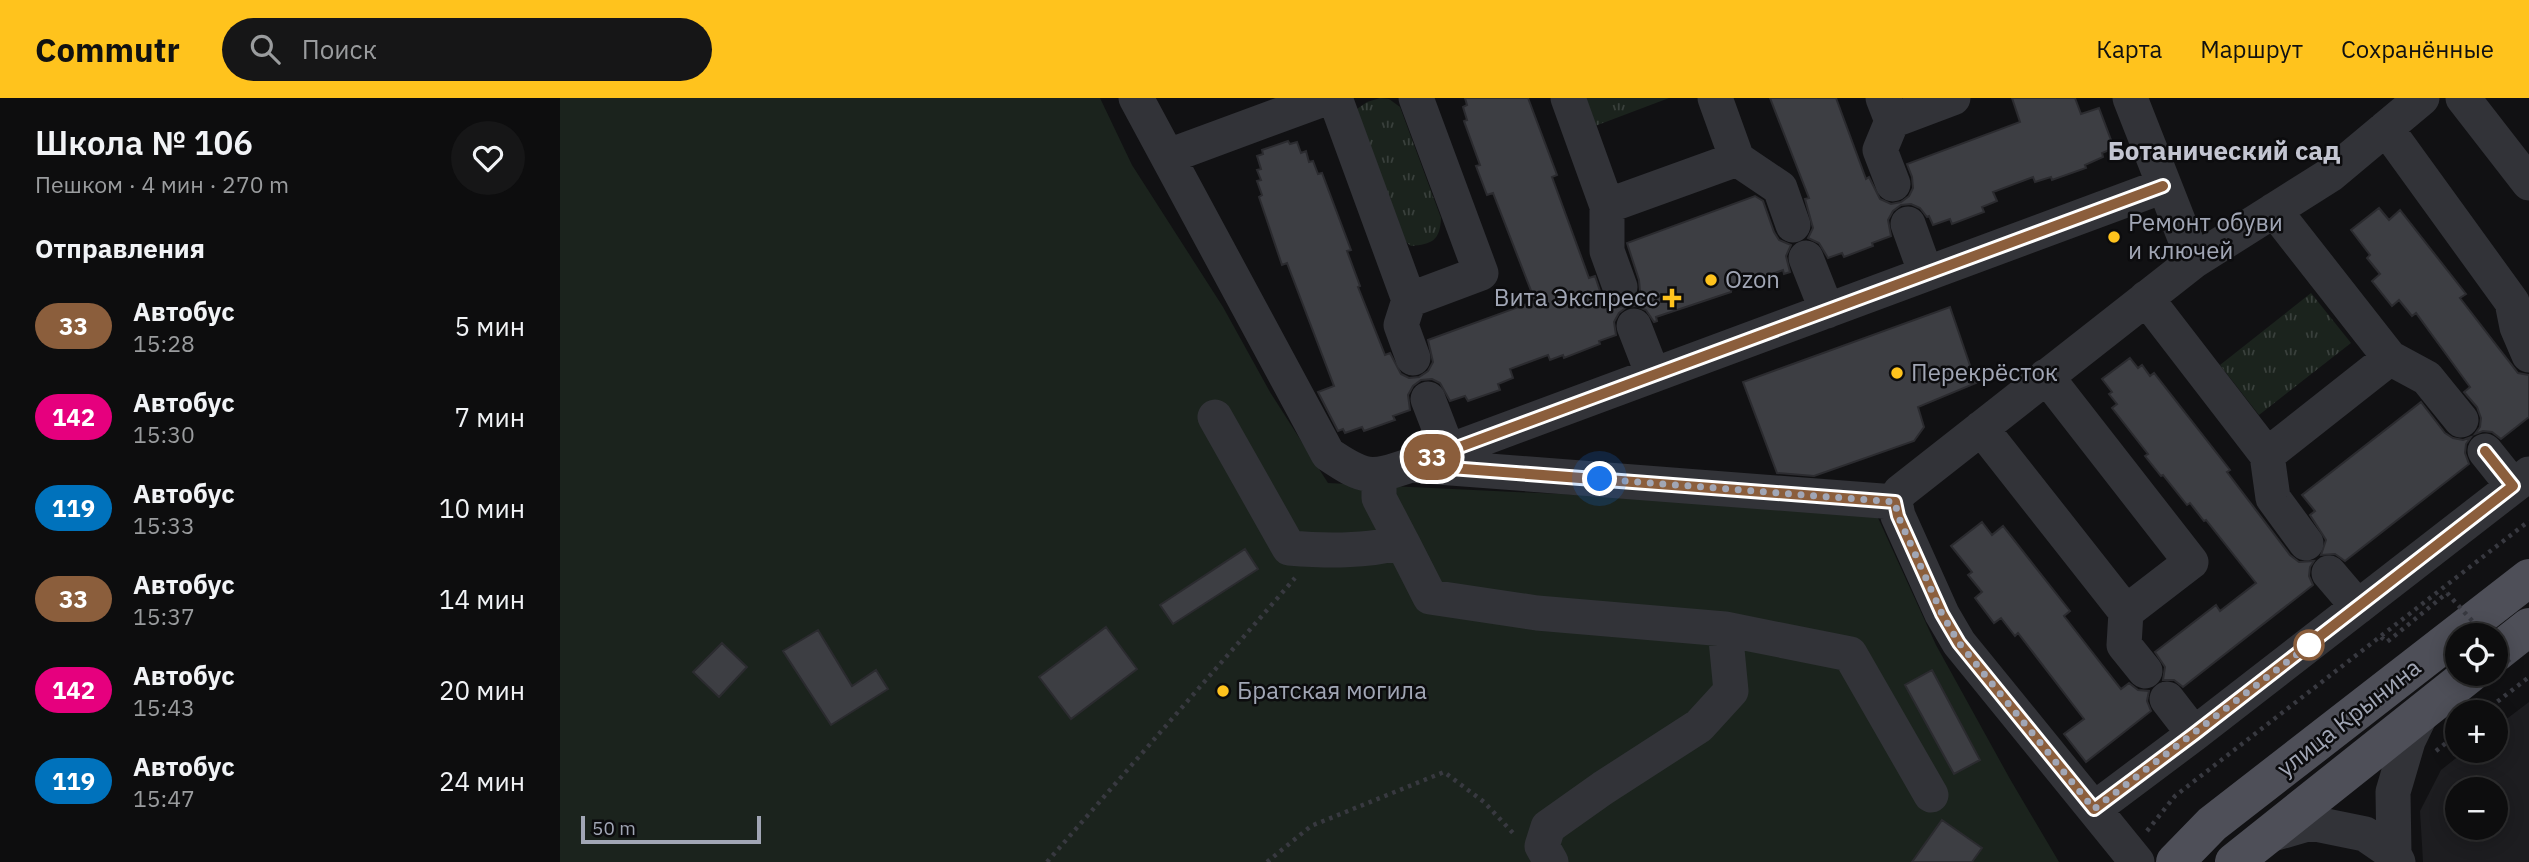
<!DOCTYPE html>
<html lang="ru">
<meta charset="utf-8">
<style>
:root{--surface:#0d0d0e;--page:#161617;--text:#f1f3f6;--muted:#9a9c9e;--line:#2d2d2e;--accent:#ffc31d}
body{margin:0;font-family:"IBM Plex Sans",sans-serif;background:var(--page);color:var(--text);height:100vh;display:flex;flex-direction:column;font-size:26px;white-space:nowrap}
*{box-sizing:border-box;margin:0}
p{font-size:23px;color:var(--muted)}
.icon{flex:none;width:38px;height:38px;fill:none;stroke:currentColor;stroke-width:2;stroke-linecap:round;stroke-linejoin:round}
.map{position:relative;flex:1;overflow:hidden}
.side{display:flex;flex-direction:column;background:var(--surface);width:560px}
.side>*{flex:none}
.badge{padding:0 14px;border-radius:23px;font-size:24px;line-height:46px}
.tools{position:absolute;left:1885px;top:525px;display:grid;gap:14px}
.tools a{display:grid;place-items:center;width:63px;height:63px;border-radius:50%;background:var(--surface);box-shadow:0 4px 18px #0003,0 0 0 2px var(--line);font-size:35px}
.scale{position:absolute;left:21px;bottom:18px;width:180px;box-sizing:border-box;padding-left:7px;border:4px solid #a1a6b5;border-top:0;font-size:19px;line-height:24px;white-space:nowrap;color:#a1a6b5;-webkit-text-stroke:5px #0c0c0e;paint-order:stroke}
.you{position:absolute;width:35px;height:35px;margin:-18px;border:5px solid #fff;border-radius:50%;background:#1a73e8;box-shadow:0 0 0 10px #1a73e833}
.map>.badge{position:absolute;translate:-50% -50%;box-shadow:0 0 0 4px #fff}
h2{padding:0 35px;font-size:26px;line-height:63px}
.round{display:grid;place-items:center;flex:none;width:74px;height:74px;border-radius:37px;background:var(--page)}
.summary{display:flex;align-items:center;justify-content:space-between;height:119px;padding:0 35px}
h1{font-size:33px;font-weight:600;line-height:52px}
ul{padding:0;list-style:none}
li{display:flex;align-items:center;gap:21px;height:91px;padding:0 35px}
li div{flex:1}
li b{display:block;font-size:26px}
li em{font-style:normal}
li .badge{min-width:77px;font-weight:700;text-align:center}
header{display:flex;align-items:center;gap:42px;box-sizing:border-box;height:98px;padding:0 35px;background:var(--accent);color:#111}
header strong{font-size:33px}
nav{display:flex;gap:38px;margin-inline-start:auto;font-size:24px}
.search{width:490px;height:63px;background:var(--page);display:flex;align-items:center;gap:18px;box-sizing:border-box;padding:0 24px;border-radius:38px;color:var(--muted);font-size:26px}
main{display:flex;flex:1;min-height:0}
.map>svg:first-child{display:block}
.built{fill:#1d1d20;fill-rule:evenodd}
.park{fill:url(#park-tufts)}
.garden{fill:#1b231d}
.building{fill:#3d3e43;stroke:#2b2b2f;stroke-width:2}
.lines{fill:none;stroke-linecap:round;stroke-linejoin:round}
.path{stroke:#383940;stroke-width:4.5;stroke-dasharray:3.5 5;stroke-linecap:butt}
.minor{stroke:#323338;stroke-width:35}
.major{stroke:#4e4f58;stroke-width:38}
.path-bridge{stroke:#383940;stroke-width:4.5;stroke-dasharray:3.5 5;stroke-linecap:butt}
.line-casing{stroke:#fff;stroke-width:16}
.line{stroke:#8b5e3c;stroke-width:10}
.walk{stroke:#a1a6b5;stroke-width:7;stroke-dasharray:0 12.6}
.poi-dot{fill:#ffc31d;stroke:#0c0c0e;stroke-width:2.5}
.stop-dot{fill:#fff;stroke:#8b5e3c;stroke-width:3.5}
.labels{text-anchor:middle;stroke-width:5;stroke-linejoin:round;paint-order:stroke}
.poi-label{font-size:24px;fill:#a1a6b5;stroke:#0c0c0e;text-anchor:start}
.street-label{font-size:24px;fill:#a1a6b5;stroke:#0c0c0e}
.neighbourhood-label{font-size:26px;font-weight:bold;fill:#c3c5d1;stroke:#0c0c0e}
</style>
<header>
<strong>Commutr</strong>
<div class="search"><svg class="icon" aria-label="search" viewBox="0 0 24 24"><circle cx="10" cy="10" r="6"/><path d="M15 15l6 6"/></svg>Поиск</div>
<nav><a>Карта</a><a>Маршрут</a><a>Сохранённые</a></nav>
</header>
<main>
<section class="side">
<div class="summary"><div><h1>Школа № 106</h1><p>Пешком · 4 мин · 270 m</p></div><a class="round"><svg class="icon" aria-label="heart" viewBox="0 0 24 24"><path d="M12 20l-8-8c-3-5 5-10 8-4 3-6 11-1 8 4z"/></svg></a></div>
<h2>Отправления</h2>
<ul>
<li><span class="badge" style="background:#8b5e3c;color:#fff">33</span><div><b>Автобус</b><p>15:28</p></div><em>5 мин</em></li>
<li><span class="badge" style="background:#e6007e;color:#fff">142</span><div><b>Автобус</b><p>15:30</p></div><em>7 мин</em></li>
<li><span class="badge" style="background:#0072bc;color:#fff">119</span><div><b>Автобус</b><p>15:33</p></div><em>10 мин</em></li>
<li><span class="badge" style="background:#8b5e3c;color:#fff">33</span><div><b>Автобус</b><p>15:37</p></div><em>14 мин</em></li>
<li><span class="badge" style="background:#e6007e;color:#fff">142</span><div><b>Автобус</b><p>15:43</p></div><em>20 мин</em></li>
<li><span class="badge" style="background:#0072bc;color:#fff">119</span><div><b>Автобус</b><p>15:47</p></div><em>24 мин</em></li>
</ul>
</section>
<div class="map">
<svg width="1969" height="764" viewBox="0 0 1969 764">
<defs>
<pattern id="park-tufts" width="24" height="20" patternUnits="userSpaceOnUse" patternTransform="scale(1.75)"><rect width="24" height="20" fill="#1b231d"/><path d="M3 7l-1-3M5 7V3M7 7l1-3M15 17l-1-3M17 17v-4M19 17l1-3" fill="none" stroke="#39403c"/></pattern>
</defs>
<rect width="100%" height="100%" fill="#111113"/>
<!-- built -->
<path class="built" d="M1969 604V764H1863L1860 713 1881 672 1905 653H1936V629ZM1897 691H1936V730H1897Z"/>
<!-- park -->
<path class="park" d="M820 0 829 1 840 9 881 120C880 143 872 146 851 148L845 143 797 11 807 4Z
M1024 0H1109L1035 28Z
M1751 195 1791 245 1699 317 1660 267Z"/>
<!-- garden -->
<path class="garden" d="M0 0H540L572 67 663 209 710 294 768 385 1314 411 1376 547 1450 681 1499 764H0Z"/>
<!-- building -->
<path class="building" d="M905 0H968L997 77 992 79 1029 180 1035 178 1041 196 1048 205 1057 209 1067 208 1075 202 1080 193 1079 182 1067 145 1195 98 1203 103 1214 134 1219 142 1231 147 1226 158 1230 174 1224 176 1223 172 1171 192V194L1096 219 1097 223 1094 224 1086 212 1076 208 1067 209 1059 215 1054 224 1056 237 1039 243 1040 246 1004 260 1003 257 990 262 988 257 950 271 953 280 938 286 940 292 908 303 905 298 890 303 880 285 872 281 861 282 853 288 848 297 850 312 833 318 835 322 804 333 802 329 785 335 783 331 778 333 758 294 774 288 727 165 722 167 699 99 702 97 697 83 701 82 697 72 701 71 697 58 703 56 702 52 728 43 730 46 737 44 741 55 746 53 749 64 753 63 758 76 762 75 791 152 787 153 800 188 798 189 825 257 830 255 841 276 849 280 859 279 868 273 873 264 868 242 975 203 933 95 927 97 916 68 920 67 904 23 907 22 903 9 907 7Z
M1210 0H1276L1306 81 1309 79 1320 101 1331 106 1341 104 1349 98 1353 90 1352 79 1347 66 1460 24 1452 0H1515L1521 16 1539 10 1554 50 1542 55 1543 59 1525 67 1526 70 1492 82 1491 79 1475 84 1473 79 1433 94 1437 103 1422 109 1424 114 1392 126 1390 121 1373 127 1369 118 1367 119 1360 110 1351 106 1341 107 1333 113 1328 122 1331 138 1312 145 1313 148 1284 159 1282 155 1268 160 1259 145 1248 140 1253 130 1245 101 1249 100Z
M1819 110 1829 122 1840 112 1906 196 1900 200 1958 275 1969 277V319L1941 341 1932 334 1923 333 1915 336 1920 329 1921 320 1917 309 1904 294 1910 289 1856 215 1852 218 1839 202 1832 208 1812 183 1820 176 1807 160 1810 157 1791 132Z
M1390 209 1416 285 1358 309 1364 329 1354 343 1254 378 1217 375 1183 284Z
M1570 260 1578 270 1582 267 1590 278 1594 275 1670 372 1667 374 1730 457 1739 464 1754 463 1750 469 1749 478 1753 487 1623 589 1614 582H1603L1605 569 1595 554 1656 507 1660 513 1696 485 1646 422 1644 423 1630 405 1627 407 1603 377 1601 378 1585 358 1588 356 1552 310 1557 306 1549 296 1552 294 1542 281Z
M1861 304 1885 335 1893 340 1903 342 1911 339 1906 346 1905 355 1909 366 1785 463 1775 456 1761 457 1766 442 1750 417 1755 413 1742 397Z
M1422 424 1432 437 1443 428 1510 513 1504 518 1561 591 1569 585 1578 592 1589 593 1587 603 1591 613 1526 664 1504 636 1524 621 1458 535 1455 538 1441 520 1434 525 1415 500 1422 494 1408 477 1412 474 1391 448Z
M685 451 698 471 613 526 600 507Z
M546 529 577 571 511 621 479 579Z
M258 532 292 588 316 572 328 591 271 627 223 553Z
M162 545 187 569 159 599 133 574Z
M1372 572 1420 662 1394 676 1345 587Z
M1382 722 1422 750 1412 764H1352Z"/>
<g class="lines">
<!-- path -->
<path class="path" d="M1821 539 1827 544 1887 495
M1924 614 1969 579
M1876 653 1897 636
M1587 733 1615 698 1969 423
M487 764 735 480
M707 764 751 728 884 674 924 704 953 735H956"/>
<!-- minor -->
<path class="minor" d="M576 0 768 356C805 381 810 381 851 367L1335 404
M775 0 849 202 921 175 856 0
M1008 0 1047 108 1177 61 1155 0
M1323 0 1332 23 1393 0
M1570 0 1634 163
M1903 0 1969 85
M1332 23 1320 52 1333 86
M1826 30 1952 204 1957 229 1969 257
M609 58 766 0
M1177 61 1220 90 1233 127
M1047 108V153L1060 189
M1714 112 1830 260 1867 280 1901 322
M1348 126 1366 176
M1246 160 1267 213
M1586 200 1707 357 1713 400 1746 445
M849 202 841 227 853 260
M1074 228 1093 277
M1486 278 1631 464 1566 514
M868 301 888 353
M655 319 729 450C766 453 806 454 842 444L819 400V378
M1421 330 1566 514 1564 547 1585 573
M1925 353 1953 388
M1707 357 1830 260
M862 363 1603 88
M842 444 870 499 977 515 1165 531 1290 556 1371 697
M1769 475 1798 509
M1607 601 1634 636
M1534 711 1634 636 1969 376
M1706 738 1751 725 1805 736 1834 756
M991 764 982 748 988 729 1043 690 1139 628 1171 593 1165 531
M1577 764 1399 545 1382 516 1338 418 1335 404 1340 394 1634 163 1770 77 1862 0
M1838 764 1834 756 1833 694 1848 643 1863 612"/>
<!-- major -->
<path class="major" d="M1936 555 1969 529
M1615 764 1652 726 1969 480
M1674 764 1910 576"/>
<!-- path-bridge -->
<path class="path-bridge" d="M1887 495 1925 537
M1936 549 1950 565"/>
</g>
<g class="lines">
<!-- line casing -->
<g class="line-casing">
<path id="line" d="M1603 88 851 367 1335 404 1338 418 1382 516 1399 545 1534 711 1634 636 1953 388 1925 353"/>
</g>
<!-- line -->
<use href="#line" class="line"/>
<!-- walk -->
<path class="walk" d="M1040 381 1335 404 1338 418 1382 516 1399 545 1534 711 1757 541 1749 547"/>
</g>
<!-- markers -->
<g class="poi-dot">
<circle cx="1554" cy="139" r="7"/>
<circle cx="1151" cy="182" r="7"/>
<path d="M1108.5 189.5h7v7h7v7h-7v7h-7v-7h-7v-7h7z"/>
<circle cx="1337" cy="275" r="7"/>
<circle cx="663" cy="593" r="7"/>
</g>
<circle class="stop-dot" cx="1749" cy="547" r="14"/>
<g class="labels">
<!-- poi labels -->
<g class="poi-label">
<text x="1568" y="133">Ремонт обуви<tspan x="1568" dy="28">и ключей</tspan></text>
<text x="1165" y="190">Ozon</text>
<text x="1098" y="208" text-anchor="end">Вита Экспресс</text>
<text x="1351" y="283">Перекрёсток</text>
<text x="677" y="601">Братская могила</text>
</g>
<!-- street labels -->
<g class="street-label">
<text transform="translate(1789 620) rotate(-38)" y="8">улица Крынина</text>
</g>
<!-- neighbourhood labels -->
<g class="neighbourhood-label">
<text x="1664" y="62">Ботанический сад</text>
</g>
</g>
</svg>
<div class="tools">
<a><svg class="icon" aria-label="locate" viewBox="0 0 24 24"><circle cx="12" cy="12" r="6"/><path d="M12 2v4M12 18v4M2 12h4M18 12h4"/></svg></a>
<a>+</a>
<a>−</a>
</div>
<div class="scale">50 m</div>
<div class="you" style="left:1040px;top:381px"></div>
<b class="badge" style="left:872px;top:359px;background:#8b5e3c;color:#fff">33</b>
</div>
</main>
